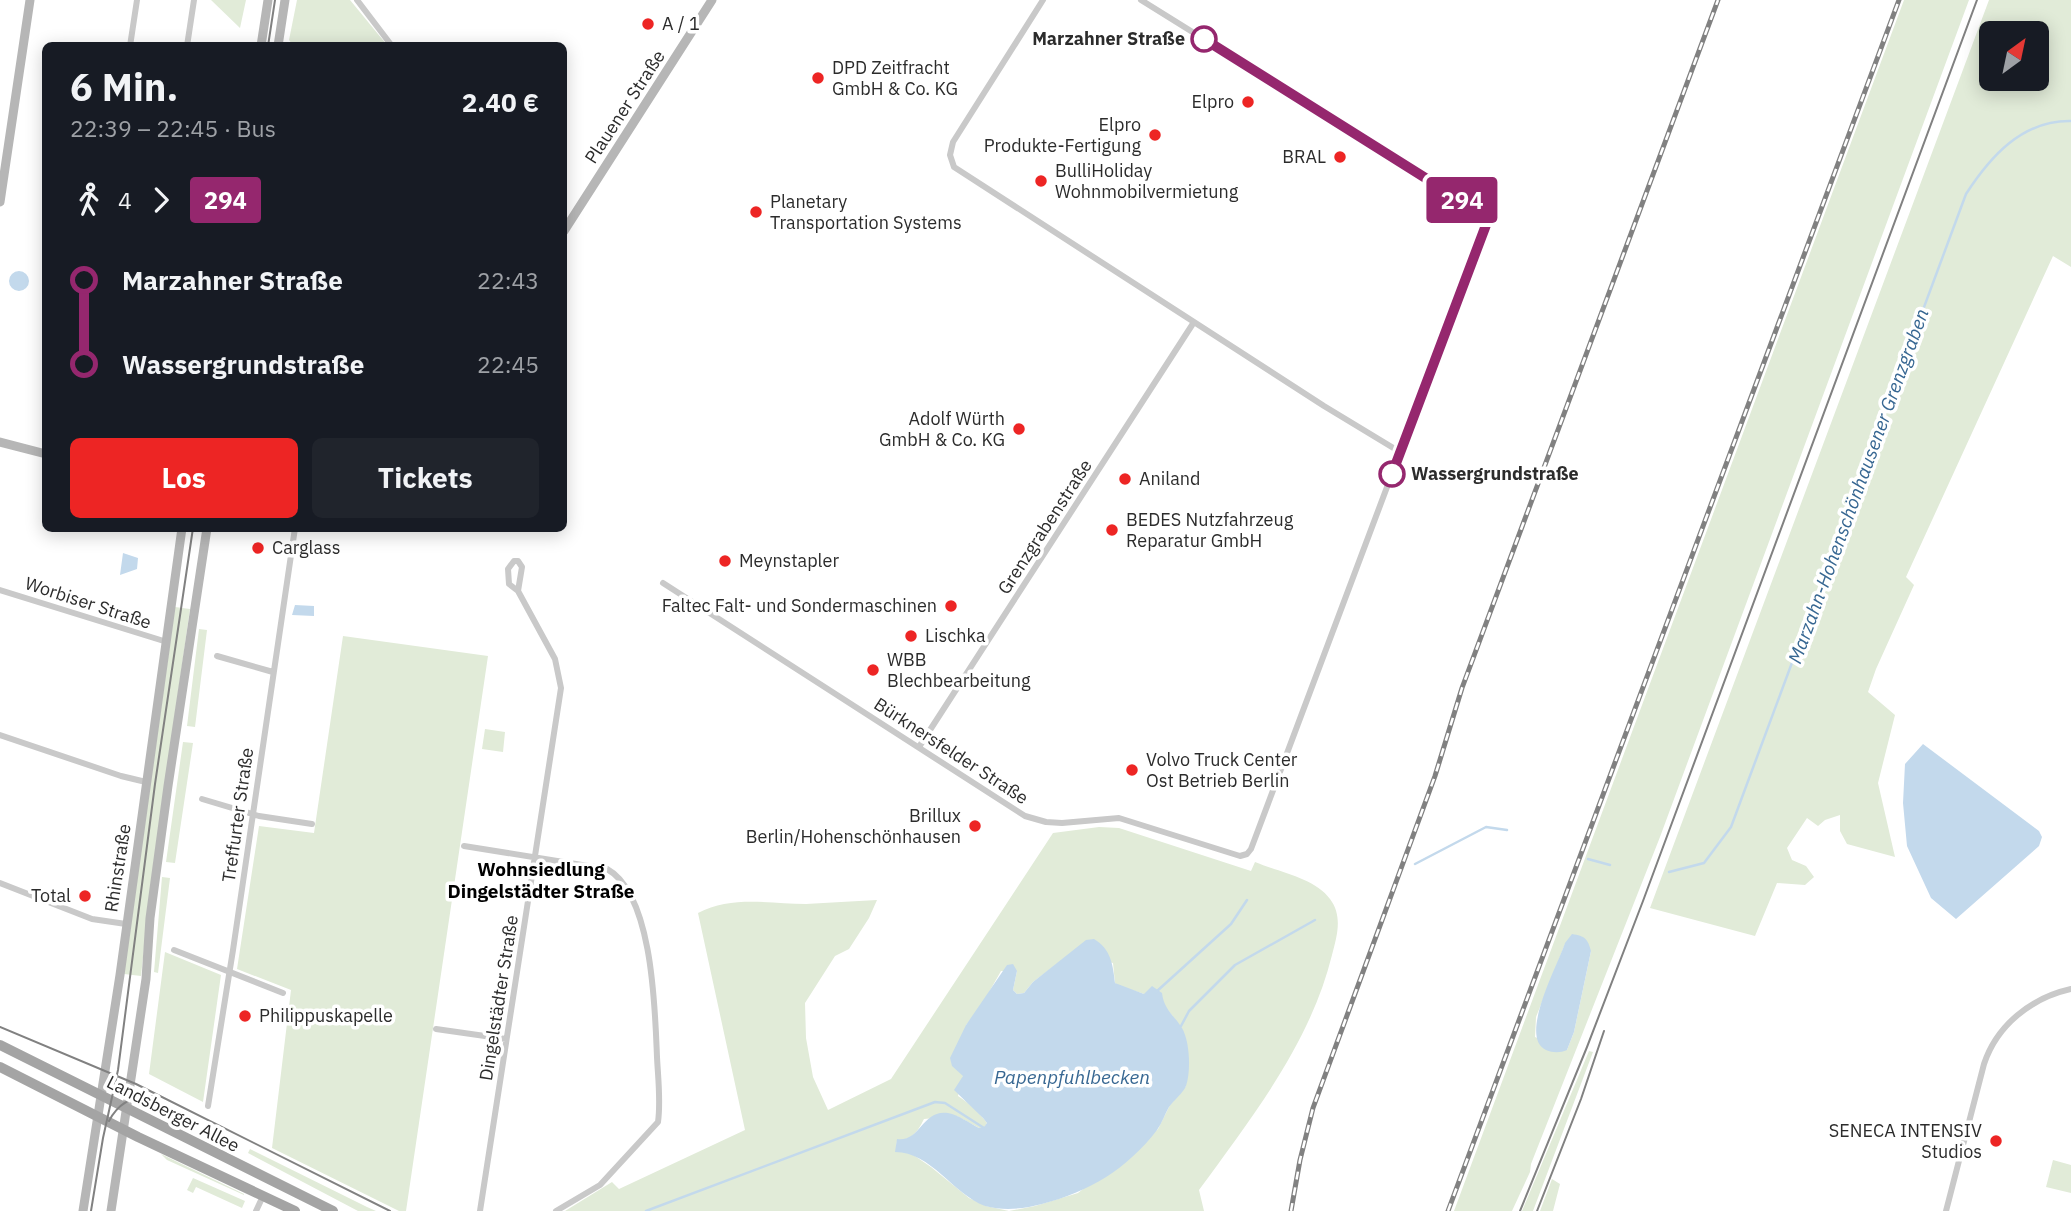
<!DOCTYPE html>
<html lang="de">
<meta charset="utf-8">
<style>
:root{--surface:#171b24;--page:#20242c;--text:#f1f3f6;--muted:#9ea1a6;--accent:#ed2524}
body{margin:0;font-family:"IBM Plex Sans",sans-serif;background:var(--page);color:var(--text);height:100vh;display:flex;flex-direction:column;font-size:26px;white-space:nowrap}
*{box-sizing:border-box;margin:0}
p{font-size:23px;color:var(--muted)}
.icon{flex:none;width:38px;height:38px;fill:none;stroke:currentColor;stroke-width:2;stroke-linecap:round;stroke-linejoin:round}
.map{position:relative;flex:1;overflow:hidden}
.drawer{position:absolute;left:42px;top:42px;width:525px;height:490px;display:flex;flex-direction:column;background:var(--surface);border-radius:10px;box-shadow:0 4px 18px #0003}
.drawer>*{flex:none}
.badge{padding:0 14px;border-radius:5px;font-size:24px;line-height:46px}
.needle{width:46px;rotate:33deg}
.tools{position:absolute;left:1979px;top:21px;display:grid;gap:14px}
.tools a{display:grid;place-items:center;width:70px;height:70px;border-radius:10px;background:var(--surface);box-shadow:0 4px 18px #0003;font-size:35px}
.map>.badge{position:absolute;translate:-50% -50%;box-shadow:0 0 0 4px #fff}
.legs{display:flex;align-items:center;gap:10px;height:77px;padding:0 28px;font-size:23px}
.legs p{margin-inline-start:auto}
.headline{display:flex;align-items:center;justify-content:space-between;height:119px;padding:0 28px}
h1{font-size:38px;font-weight:700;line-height:52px}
.cta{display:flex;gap:14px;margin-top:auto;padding:14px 28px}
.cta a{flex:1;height:80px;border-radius:10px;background:var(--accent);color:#fff;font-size:28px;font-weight:700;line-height:80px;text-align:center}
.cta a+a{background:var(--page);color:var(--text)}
ul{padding:0 28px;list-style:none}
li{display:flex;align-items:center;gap:24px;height:84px;font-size:26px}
li i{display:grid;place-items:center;width:10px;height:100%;margin:0 9px;background:currentColor}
li i::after{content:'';width:18px;height:18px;margin:-9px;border:5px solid;border-radius:50%;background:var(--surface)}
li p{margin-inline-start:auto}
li:first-child i{background:linear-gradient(#0000 50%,currentColor 0)}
li:last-child i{background:linear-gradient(currentColor 50%,#0000 0)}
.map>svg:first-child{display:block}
.green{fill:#e1ebd8;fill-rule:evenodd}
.water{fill:#c3d9ec}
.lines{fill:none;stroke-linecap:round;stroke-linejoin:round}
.stream{stroke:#c3d9ec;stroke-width:2.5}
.street{stroke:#c9c9c9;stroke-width:6}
.secondary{stroke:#b6b6b6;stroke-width:9}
.primary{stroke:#a4a4a4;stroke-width:10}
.tram{stroke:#818181;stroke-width:2}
.rail-casing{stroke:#818181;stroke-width:5}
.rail{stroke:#fff;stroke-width:2.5;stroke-dasharray:8;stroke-linecap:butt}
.line-1-casing{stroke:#fff;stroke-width:16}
.line-1{stroke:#95276e;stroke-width:10}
.poi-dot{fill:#ed2524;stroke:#fff;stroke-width:2.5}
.stop-1-dot{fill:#fff;stroke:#95276e;stroke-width:3.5}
.labels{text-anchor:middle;stroke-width:7;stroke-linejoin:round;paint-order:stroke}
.poi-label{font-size:18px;fill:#2c2c2c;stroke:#fff;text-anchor:start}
.stop-label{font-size:18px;font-weight:bold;fill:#2c2c2c;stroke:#fff;text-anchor:end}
.street-label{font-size:18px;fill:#2c2c2c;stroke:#fff}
.water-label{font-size:19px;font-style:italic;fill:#376792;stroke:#fff}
.neighbourhood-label{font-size:19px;font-weight:bold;fill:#000;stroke:#fff}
</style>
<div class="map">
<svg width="2071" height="1211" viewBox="0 0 2071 1211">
<rect width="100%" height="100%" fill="#fff"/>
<!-- green -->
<path class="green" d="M211 0H246L240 28Z
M297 0H350L387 45H293L289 40Z
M1904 0H1969L1660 837 1531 1164 1530 1172 1512 1211H1454ZM1565 944 1591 951 1574 1032 1567 1050 1535 1037 1536 1017Z
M1989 0H2071V267L2053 256 1906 577 1914 585 1876 669 1868 692 1895 715 1878 783 1895 857 1847 844 1840 831V815L1825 820 1818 826 1807 818 1787 848 1792 860 1806 866 1814 877 1805 885 1777 883 1755 936 1650 908ZM1992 33H2037V79H1992Z
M175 607 190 609 151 882 141 976 124 974Z
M199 629 207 630 195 727 187 726Z
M343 636 488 656 406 1211H399L272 1148 291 990 237 969 259 826 314 833Z
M485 729 505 732 503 752 482 749Z
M183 742 193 743 175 863 166 862Z
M1099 827 1119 828 1251 871 1255 862C1279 872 1315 878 1330 899 1343 916 1337 936 1332 955 1310 1044 1252 1117 1199 1190L1204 1211H565L612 1182 619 1189 745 1130 698 913C732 895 770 904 806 904 829 903 853 901 877 900L869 918 849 949 835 956 805 1003 806 1038 813 1077 828 1110 891 1079 1053 833ZM1070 954 1113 963 1115 983C1124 990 1136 990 1146 995 1189 1017 1182 1044 1186 1086L1170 1105 1158 1129 1078 1193 1035 1206 1009 1211 986 1206 969 1198 931 1167 909 1152H896L897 1140C912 1141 918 1131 924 1119L957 1116 979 1128H984L987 1123C979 1112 969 1103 958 1096L963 1076 966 1025 980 1008 1001 971H1017L1013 990 1017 994 1024 993 1033 982Z
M162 877 170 878 158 973 154 972Z
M165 952 221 975 203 1102 149 1074Z
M1589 1051 1593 1052 1533 1211H1522Z
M250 1149 367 1207 376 1211H358L248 1153Z
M161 1154 244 1194V1195L167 1160Z
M2053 1160 2071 1165V1193L2046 1187Z
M193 1178 245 1201 242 1208 196 1187 193 1193 187 1190Z
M1552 1179 1560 1184 1553 1211H1540Z"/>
<!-- water -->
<path class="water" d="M9 281a10 10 0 1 1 20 0a10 10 0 1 1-20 0Z
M123 553 138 558 137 569 120 575Z
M295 605 314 606V616L292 615Z
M1923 744 2039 831 2042 837 2039 846 1956 919 1931 898 1907 846 1903 803 1905 764Z
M1572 934C1585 936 1588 939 1591 951L1574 1032 1567 1050C1560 1053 1553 1053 1546 1050 1518 1037 1558 965 1565 943Z
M1094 939C1111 949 1113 965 1115 983L1144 994 1152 986 1162 993C1164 1010 1174 1015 1182 1028 1190 1042 1191 1071 1186 1086 1183 1093 1174 1100 1169 1107 1165 1114 1162 1123 1157 1130 1127 1169 1089 1192 1042 1204 1023 1209 1004 1211 985 1206 953 1194 931 1152 895 1152L897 1139C921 1142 922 1109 948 1113 959 1115 969 1123 979 1128L984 1127 987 1123 983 1118 954 1090 963 1076 952 1066 950 1058 966 1025 1007 965 1013 964 1017 971 1013 990 1017 994 1024 993 1033 982 1086 940Z"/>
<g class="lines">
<!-- stream -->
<path class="stream" d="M1588 859 1610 865
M1415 864 1486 827 1507 830
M1669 872 1704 863 1731 827 1966 194C1990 157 2022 120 2071 121
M1156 992 1231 924 1247 900
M1181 1026 1189 1011 1235 965 1315 920
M646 1211 935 1102 945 1103 984 1128"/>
<!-- street -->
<path class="street" d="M357 0 392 46
M1043 0 953 142 950 155 954 167 1324 406 1400 452
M130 46 137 0
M187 46 194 0
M663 583 1025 816 1046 822 1062 823 1119 818 1240 856 1247 854 1251 849 1487 221 1482 212 1141 0
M0 590 167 642
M217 656 273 672
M0 735 121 776 146 782
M919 747 1194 322
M202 799 259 816 312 824
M464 846 607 869C653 894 655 1010 657 1057 658 1078 661 1101 658 1122L600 1185 556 1211
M0 883 92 919 126 924
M174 950 283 993
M436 1029 506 1039
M208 1106 233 950 295 528
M256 1211 263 1196
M480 1211 561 688 555 659 518 591 509 584 508 569 514 561H518L522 567 518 591
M1946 1211 1984 1064C1997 1025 2031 998 2071 989"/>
<!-- secondary -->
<path class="secondary" d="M261 46 268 0
M278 46 285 0
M0 202 30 0
M564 231 712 0
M0 442 46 454
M83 1211 120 975 182 528
M111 1211 146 979 150 918 168 786 207 528"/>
<!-- primary -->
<path class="primary" d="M0 1045 333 1211
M0 1067 138 1137 295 1211"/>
<!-- tram -->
<path class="tram" d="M268 46 275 0
M0 1027 136 1084 390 1211
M109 1121C119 1102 136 1094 158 1097
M91 1211 103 1138 118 1070 155 784 193 528
M1520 1211 1587 1047 1643 901 1977 0
M1537 1211 1581 1099 1604 1031"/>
<!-- rail casing -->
<g class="rail-casing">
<path id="rail" d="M1291 1211 1300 1160 1313 1108 1435 776 1462 688 1718 0
M1448 1211 1899 0"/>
</g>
<!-- rail -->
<use href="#rail" class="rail"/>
</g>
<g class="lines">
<!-- line-1 casing -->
<g class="line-1-casing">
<path id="line-1" d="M1204 39 1486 216V225L1392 474"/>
</g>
<!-- line-1 -->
<use href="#line-1" class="line-1"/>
</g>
<!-- markers -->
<g class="poi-dot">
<circle cx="648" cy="24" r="7"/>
<circle cx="818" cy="78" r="7"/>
<circle cx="1248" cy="102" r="7"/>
<circle cx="1155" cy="135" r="7"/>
<circle cx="1340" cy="157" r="7"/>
<circle cx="1041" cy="181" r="7"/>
<circle cx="756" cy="212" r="7"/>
<circle cx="1019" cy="429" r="7"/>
<circle cx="1125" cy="479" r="7"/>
<circle cx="1112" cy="530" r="7"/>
<circle cx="258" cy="548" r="7"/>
<circle cx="725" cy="561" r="7"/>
<circle cx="951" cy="606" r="7"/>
<circle cx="911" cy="636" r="7"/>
<circle cx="873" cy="670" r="7"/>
<circle cx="1132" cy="770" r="7"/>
<circle cx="975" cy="826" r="7"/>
<circle cx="85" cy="896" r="7"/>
<circle cx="245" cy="1016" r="7"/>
<circle cx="1996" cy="1141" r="7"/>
</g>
<g class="stop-1-dot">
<circle cx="1204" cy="39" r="12"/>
<circle cx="1392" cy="474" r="12"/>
</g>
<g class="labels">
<!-- poi labels -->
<g class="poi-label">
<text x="662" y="30">A / 1</text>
<text x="832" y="74">DPD Zeitfracht<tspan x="832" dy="21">GmbH &amp; Co. KG</tspan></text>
<text x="1234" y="108" text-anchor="end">Elpro</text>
<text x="1141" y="131" text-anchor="end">Elpro<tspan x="1141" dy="21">Produkte-Fertigung</tspan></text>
<text x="1326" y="163" text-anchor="end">BRAL</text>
<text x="1055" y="177">BulliHoliday<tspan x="1055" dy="21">Wohnmobilvermietung</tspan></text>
<text x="770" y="208">Planetary<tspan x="770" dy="21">Transportation Systems</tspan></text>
<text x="1005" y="425" text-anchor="end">Adolf Würth<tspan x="1005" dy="21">GmbH &amp; Co. KG</tspan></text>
<text x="1139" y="485">Aniland</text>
<text x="1126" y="526">BEDES Nutzfahrzeug<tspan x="1126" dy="21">Reparatur GmbH</tspan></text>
<text x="272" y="554">Carglass</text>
<text x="739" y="567">Meynstapler</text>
<text x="937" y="612" text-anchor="end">Faltec Falt- und Sondermaschinen</text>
<text x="925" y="642">Lischka</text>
<text x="887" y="666">WBB<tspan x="887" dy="21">Blechbearbeitung</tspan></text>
<text x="1146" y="766">Volvo Truck Center<tspan x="1146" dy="21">Ost Betrieb Berlin</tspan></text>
<text x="961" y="822" text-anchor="end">Brillux<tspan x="961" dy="21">Berlin/Hohenschönhausen</tspan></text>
<text x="71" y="902" text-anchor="end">Total</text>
<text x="259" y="1022">Philippuskapelle</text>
<text x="1982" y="1137" text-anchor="end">SENECA INTENSIV<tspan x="1982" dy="21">Studios</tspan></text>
</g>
<!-- stop labels -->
<g class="stop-label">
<text x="1185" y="45">Marzahner Straße</text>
<text x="1411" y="480" text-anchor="start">Wassergrundstraße</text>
</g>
<!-- street labels -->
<g class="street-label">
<text transform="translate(625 107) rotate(-57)" y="6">Plauener Straße</text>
<text transform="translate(1045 527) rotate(-57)" y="6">Grenzgrabenstraße</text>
<text transform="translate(88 603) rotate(18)" y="6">Worbiser Straße</text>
<text transform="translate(951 751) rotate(33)" y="6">Bürknersfelder Straße</text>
<text transform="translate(238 815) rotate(-82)" y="6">Treffurter Straße</text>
<text transform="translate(118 868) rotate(-81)" y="6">Rhinstraße</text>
<text transform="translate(499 998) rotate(-81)" y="6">Dingelstädter Straße</text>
<text transform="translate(173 1114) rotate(27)" y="6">Landsberger Allee</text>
</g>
<!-- water labels -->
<g class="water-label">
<text transform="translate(1858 486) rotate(-70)" y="7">Marzahn-Hohenschönhausener Grenzgraben</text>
<text x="1072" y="1084">Papenpfuhlbecken</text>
</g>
<!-- neighbourhood labels -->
<g class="neighbourhood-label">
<text x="541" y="876">Wohnsiedlung<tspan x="541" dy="22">Dingelstädter Straße</tspan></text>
</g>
</g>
</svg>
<div class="tools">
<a><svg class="needle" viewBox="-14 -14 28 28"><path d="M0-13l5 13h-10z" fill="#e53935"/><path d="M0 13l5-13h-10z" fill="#9ea1a6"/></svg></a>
</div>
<b class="badge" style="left:1462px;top:200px;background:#95276e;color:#fff">294</b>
<section class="drawer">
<div class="headline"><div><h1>6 Min.</h1><p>22:39 – 22:45 · Bus</p></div><b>2.40 €</b></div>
<div class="legs"><svg class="icon" aria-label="walk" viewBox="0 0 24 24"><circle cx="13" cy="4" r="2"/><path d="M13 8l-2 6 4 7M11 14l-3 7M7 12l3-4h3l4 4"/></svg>4<svg class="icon" aria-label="forward" viewBox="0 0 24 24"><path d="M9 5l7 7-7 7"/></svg><b class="badge" style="background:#95276e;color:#fff">294</b></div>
<ul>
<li><i style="color:#95276e"></i><b>Marzahner Straße</b><p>22:43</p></li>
<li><i style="color:#95276e"></i><b>Wassergrundstraße</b><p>22:45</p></li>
</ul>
<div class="cta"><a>Los</a><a>Tickets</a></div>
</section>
</div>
